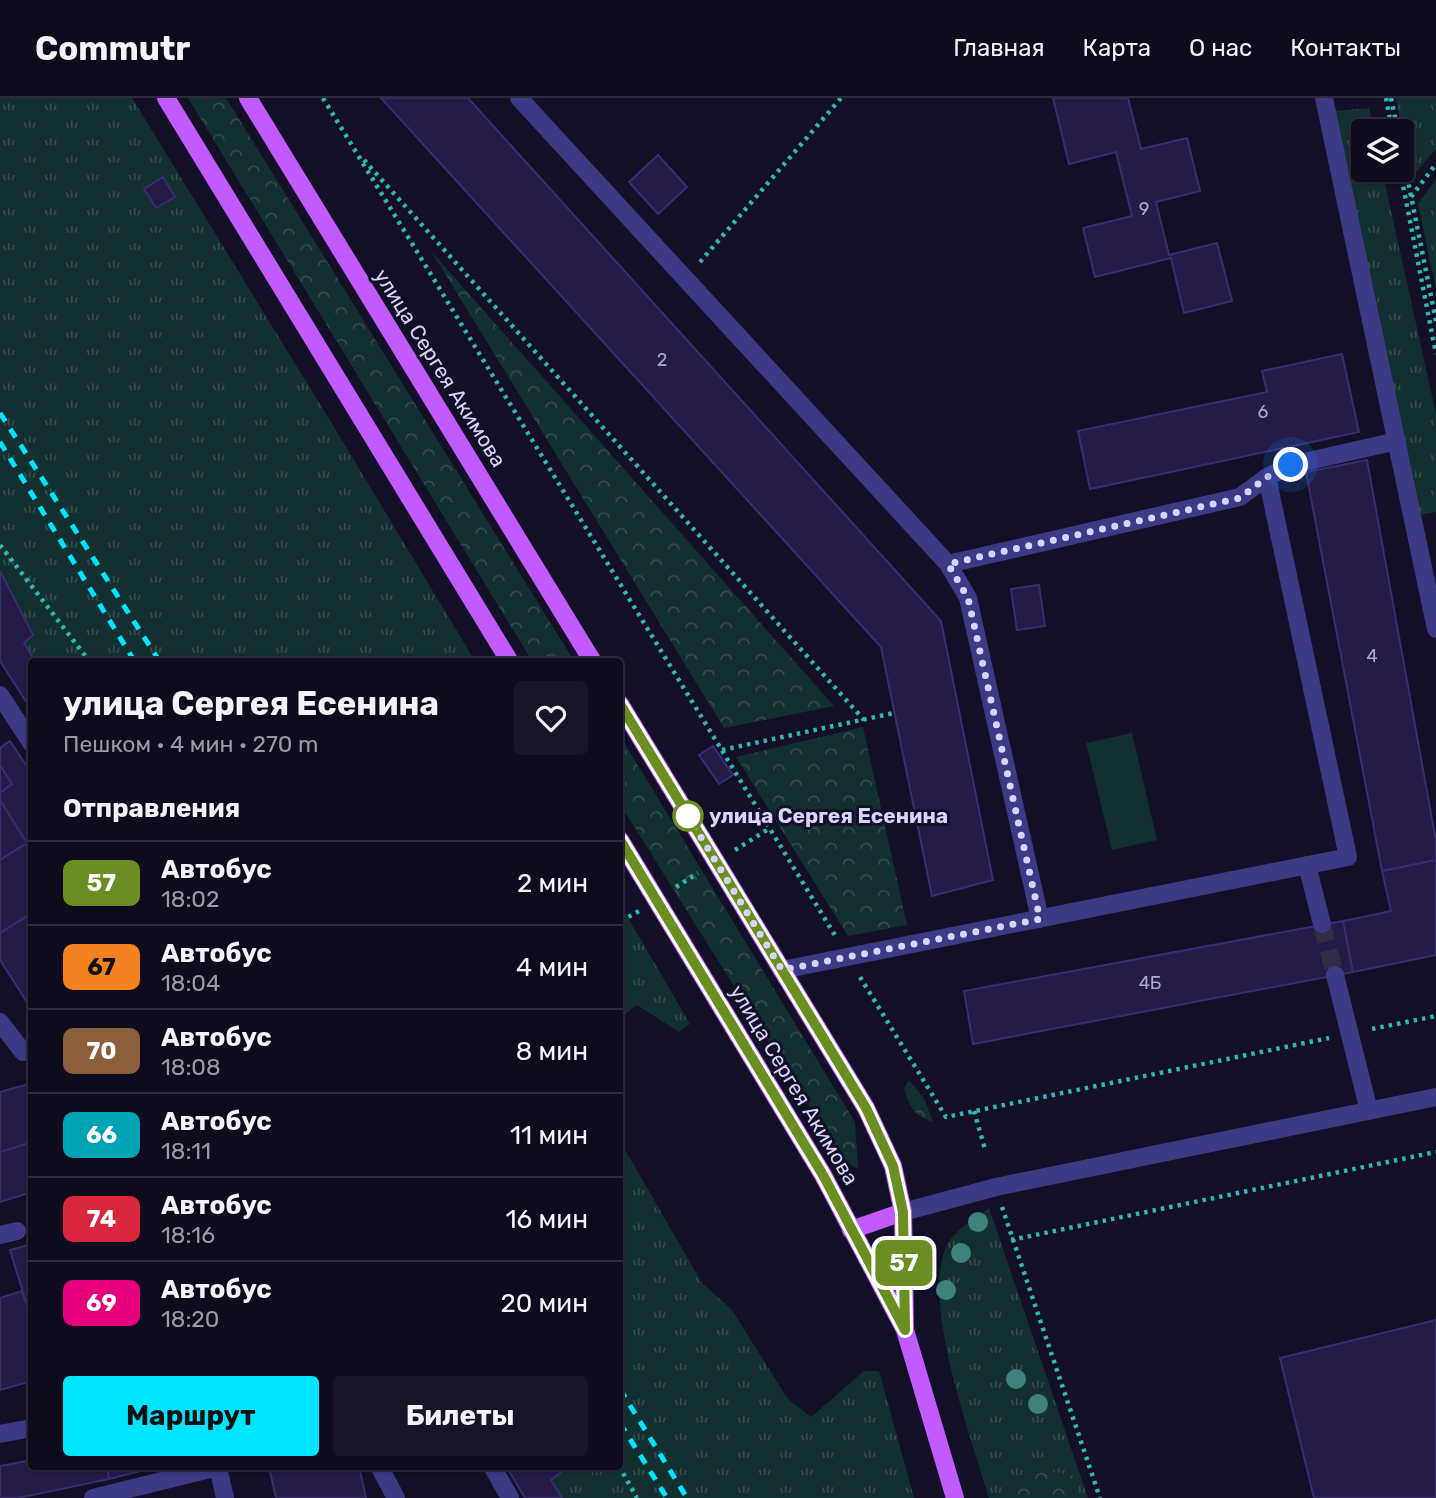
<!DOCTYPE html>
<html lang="ru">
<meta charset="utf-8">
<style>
:root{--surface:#0e0b1c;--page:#171425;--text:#f1f3f6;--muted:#9b9ba3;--line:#2e2b3b;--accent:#00e5ff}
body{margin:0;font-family:Rubik,sans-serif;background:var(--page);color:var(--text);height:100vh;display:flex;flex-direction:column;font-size:26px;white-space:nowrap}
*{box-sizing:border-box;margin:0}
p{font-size:23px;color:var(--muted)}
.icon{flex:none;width:38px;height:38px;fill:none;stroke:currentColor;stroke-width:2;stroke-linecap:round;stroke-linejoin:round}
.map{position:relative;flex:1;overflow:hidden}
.sheet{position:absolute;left:28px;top:560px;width:595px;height:812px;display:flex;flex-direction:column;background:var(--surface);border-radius:7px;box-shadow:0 2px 5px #0004,0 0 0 2px var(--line)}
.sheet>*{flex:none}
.badge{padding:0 14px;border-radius:10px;font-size:24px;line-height:46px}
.fabs{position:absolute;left:1351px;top:21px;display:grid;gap:14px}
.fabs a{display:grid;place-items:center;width:63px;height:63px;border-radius:7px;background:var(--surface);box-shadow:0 2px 5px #0004,0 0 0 2px var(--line);font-size:35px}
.you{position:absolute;width:35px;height:35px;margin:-18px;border:5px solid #fff;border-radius:50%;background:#1a73e8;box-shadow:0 0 0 10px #1a73e833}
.map>.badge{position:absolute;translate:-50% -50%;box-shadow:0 0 0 4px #fff}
h2{padding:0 35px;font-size:26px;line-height:63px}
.round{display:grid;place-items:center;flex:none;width:74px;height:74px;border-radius:7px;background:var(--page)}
.summary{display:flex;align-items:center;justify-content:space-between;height:119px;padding:0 35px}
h1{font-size:33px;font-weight:700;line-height:52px}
.primary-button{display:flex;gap:14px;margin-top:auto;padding:14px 35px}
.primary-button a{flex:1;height:80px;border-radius:7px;background:var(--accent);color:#111;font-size:28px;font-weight:700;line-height:80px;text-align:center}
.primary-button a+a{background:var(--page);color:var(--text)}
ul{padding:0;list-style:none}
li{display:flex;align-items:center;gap:21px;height:84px;padding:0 35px;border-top:2px solid var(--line)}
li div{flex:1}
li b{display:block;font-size:26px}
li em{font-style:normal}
li .badge{min-width:77px;font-weight:700;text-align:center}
header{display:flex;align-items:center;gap:42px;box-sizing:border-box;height:98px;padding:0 35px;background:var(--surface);border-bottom:2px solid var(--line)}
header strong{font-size:33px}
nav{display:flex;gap:38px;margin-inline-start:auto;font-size:24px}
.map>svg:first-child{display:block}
.grass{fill:url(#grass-tufts)}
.forest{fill:url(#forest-crowns)}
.pitch{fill:#12302f}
.building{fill:#241b47;stroke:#3b2d73;stroke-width:2}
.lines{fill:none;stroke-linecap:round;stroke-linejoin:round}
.minor-tunnel{stroke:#312d47;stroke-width:18;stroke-dasharray:18 9;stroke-linecap:butt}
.path{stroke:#2fb8b0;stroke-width:4.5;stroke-dasharray:3.5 5;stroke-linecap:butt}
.minor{stroke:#3d3a85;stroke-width:18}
.major{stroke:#c25bff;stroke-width:18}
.rail{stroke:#00e5ff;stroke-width:5;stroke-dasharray:10 9;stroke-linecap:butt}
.tree{fill:#3d827b}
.line-casing{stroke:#fff;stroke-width:16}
.line{stroke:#6b8e23;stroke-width:10}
.walk{stroke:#d9d4ff;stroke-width:7;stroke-dasharray:0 12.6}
.stop-dot{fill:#fff;stroke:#6b8e23;stroke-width:3.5}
.labels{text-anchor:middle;stroke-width:6;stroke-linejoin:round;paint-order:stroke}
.number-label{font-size:18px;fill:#aca6d1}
.street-label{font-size:21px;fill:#d9d4ff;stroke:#130f26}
.stop-label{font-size:21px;font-weight:bold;fill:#d9d4ff;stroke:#130f26;text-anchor:start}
</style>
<header>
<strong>Commutr</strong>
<nav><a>Главная</a><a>Карта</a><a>О нас</a><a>Контакты</a></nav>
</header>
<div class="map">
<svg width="1436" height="1400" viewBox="0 0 1436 1400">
<defs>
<pattern id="grass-tufts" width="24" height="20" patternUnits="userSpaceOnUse" patternTransform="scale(1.75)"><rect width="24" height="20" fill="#12302f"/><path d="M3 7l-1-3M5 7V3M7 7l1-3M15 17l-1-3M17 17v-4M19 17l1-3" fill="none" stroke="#344d4e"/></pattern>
<pattern id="forest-crowns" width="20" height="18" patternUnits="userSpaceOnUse" patternTransform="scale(1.75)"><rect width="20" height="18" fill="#12302f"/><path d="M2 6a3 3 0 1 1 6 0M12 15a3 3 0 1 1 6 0" fill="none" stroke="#344d4e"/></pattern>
</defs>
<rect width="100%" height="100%" fill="#130f26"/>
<!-- grass -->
<path class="grass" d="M0 0H132L331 324 475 563H36L24 545 32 537 0 473Z
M1396 0H1436V51L1411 80Z
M1369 10 1374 33H1363V72H1382L1436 316V414L1420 417 1334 13Z
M1436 81V192L1418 106Z
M620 806 690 926 679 934 637 907 620 920Z
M620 1043 702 1185 732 1212 787 1300 811 1319 864 1273H879L914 1400H562L551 1382 564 1371 563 1369 620 1368Z
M989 1110 1088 1400H989C972 1341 921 1206 946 1149 954 1132 974 1121 989 1110Z"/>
<!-- forest -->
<path class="forest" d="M188 0H226L574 563H532Z
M431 153 834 608 724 630Z
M863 629 907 827 848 838 736 659Z
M620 638 855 1024 858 1071 844 1064 620 706Z
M909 982 924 1000 933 1024C914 1018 909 1008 904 990Z
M1051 1373 1072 1377 1079 1386 1075 1400H1015L1014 1396 1029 1377Z"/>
<!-- pitch -->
<path class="pitch" d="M1132 635 1157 742 1112 752 1086 645Z"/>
<!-- building -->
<path class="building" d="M381 0H468L941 523 993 782 932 798 881 549Z
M1053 0H1128L1141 51 1187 40 1200 93 1156 104 1169 157 1217 145 1232 203 1184 215 1171 160 1095 179 1083 130 1132 118 1116 54 1069 66Z
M658 57 687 89 658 116 629 84Z
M163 79 175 99 156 110 144 91Z
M1342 256 1359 334 1090 391 1078 333 1267 294 1262 273Z
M1367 362 1436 743V762L1382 773 1306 374Z
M0 473 33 537 24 545 36 564H32V613L0 563Z
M1039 487 1045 528 1017 532 1011 491Z
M10 643 32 676V742L27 745 0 702V695L12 686 0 667V650Z
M713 648 733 677 719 686 699 657Z
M0 667 12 686 0 695Z
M0 702 27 745 0 762Z
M32 742V815L0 835V762Z
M1436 762V857L1353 874 1343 823 1391 813 1382 773Z
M32 815V912L0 862V835Z
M1343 823 1353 874 973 946 964 893Z
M32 985V1044L0 1054V994Z
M32 1044V1094L0 1104V1054Z
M32 1146V1224L10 1152Z
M22 1193 32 1224V1283L0 1292V1200Z
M1436 1222V1400H1314L1280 1260Z
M32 1362V1368H107L109 1381 18 1400H0V1368Z
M107 1368H160L109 1381Z
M359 1368 366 1400H276L269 1369Z
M506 1368H563L565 1371 551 1382 562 1400H525Z"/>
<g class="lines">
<!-- minor-tunnel -->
<path class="minor-tunnel" d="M1322 826 1335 877"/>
<!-- path -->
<path class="path" d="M323 0 836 839
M1386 0 1392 33
M1391 0 1398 33
M1402 53 1436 223
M364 62 864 622
M1400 72 1436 256
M1411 99 1436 66
M700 164 841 0
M0 447 90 564
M722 652 894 615
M735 752 770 730
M676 789 698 775
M621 823 639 813
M860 879 946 1019 1329 940
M1372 931 1436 918
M974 1013 985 1051
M1002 1109 1100 1400
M1011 1142 1436 1054
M619 1368 637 1400"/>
<!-- minor -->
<path class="minor" d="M519 0 948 466
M1324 0 1436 531
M0 597 32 646
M1307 767 1322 826
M1040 821 968 500 948 466 1240 399 1267 379
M782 872 1348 759 1267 379 1291 367 1397 343
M1335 877 1369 1013
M0 924 23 954
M903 1114 996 1089 1436 999
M0 1137 17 1133
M0 1336 32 1330
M379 1368 396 1400
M492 1368 510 1400
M218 1369 225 1400
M93 1400 222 1368"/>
<!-- major -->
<path class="major" d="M166 0 510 564
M248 0 593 564
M620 606 866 1010 893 1068 903 1114 905 1229
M620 742 823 1077 905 1232 955 1400
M851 1132 903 1114"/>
<!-- rail -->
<path class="rail" d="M0 315 160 564
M0 344 135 564
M620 1291 687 1400
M620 1325 667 1400"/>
</g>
<!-- trees -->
<g class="tree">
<circle cx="978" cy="1124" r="10"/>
<circle cx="961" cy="1155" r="10"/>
<circle cx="946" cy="1192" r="10"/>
<circle cx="1016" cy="1281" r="10"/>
<circle cx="1038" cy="1306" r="10"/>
</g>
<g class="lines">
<!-- line casing -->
<g class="line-casing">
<path id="line" d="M620 606 866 1010 893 1068 903 1114 905 1232 823 1077 620 742"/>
</g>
<!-- line -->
<use href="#line" class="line"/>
<!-- walk -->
<path class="walk" d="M688 718 782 872 1040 821 968 500 948 466 1240 400 1267 379 1291 367"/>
</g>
<!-- markers -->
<circle class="stop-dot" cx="688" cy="718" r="14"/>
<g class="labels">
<!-- number labels -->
<g class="number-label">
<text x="1144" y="117">9</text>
<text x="662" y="268">2</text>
<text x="1263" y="320">6</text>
<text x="1372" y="564">4</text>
<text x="1150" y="891">4Б</text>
</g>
<!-- street labels -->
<g class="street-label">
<text transform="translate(440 270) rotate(58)" y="7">улица Сергея Акимова</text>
<text transform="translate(794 987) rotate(59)" y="7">улица Сергея Акимова</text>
</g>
<!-- stop labels -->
<g class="stop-label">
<text x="709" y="725">улица Сергея Есенина</text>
</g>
</g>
</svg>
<div class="fabs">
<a><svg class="icon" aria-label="layers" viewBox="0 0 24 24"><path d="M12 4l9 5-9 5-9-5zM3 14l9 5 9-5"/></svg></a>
</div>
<div class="you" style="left:1291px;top:367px"></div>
<b class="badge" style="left:904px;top:1165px;background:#6b8e23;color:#fff">57</b>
<section class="sheet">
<div class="summary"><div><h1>улица Сергея Есенина</h1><p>Пешком · 4 мин · 270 m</p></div><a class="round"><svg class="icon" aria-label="heart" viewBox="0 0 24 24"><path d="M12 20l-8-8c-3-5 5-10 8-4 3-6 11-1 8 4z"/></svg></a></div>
<h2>Отправления</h2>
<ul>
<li><span class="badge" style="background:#6b8e23;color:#fff">57</span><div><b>Автобус</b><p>18:02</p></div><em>2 мин</em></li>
<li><span class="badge" style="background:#f58220;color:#111">67</span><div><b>Автобус</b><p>18:04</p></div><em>4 мин</em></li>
<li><span class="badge" style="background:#8b5e3c;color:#fff">70</span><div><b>Автобус</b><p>18:08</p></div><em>8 мин</em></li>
<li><span class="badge" style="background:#00a3b4;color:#fff">66</span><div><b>Автобус</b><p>18:11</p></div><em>11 мин</em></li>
<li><span class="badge" style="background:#d7263d;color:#fff">74</span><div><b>Автобус</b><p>18:16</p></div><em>16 мин</em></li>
<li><span class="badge" style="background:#e6007e;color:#fff">69</span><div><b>Автобус</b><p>18:20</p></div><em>20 мин</em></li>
</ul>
<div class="primary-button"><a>Маршрут</a><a>Билеты</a></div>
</section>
</div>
